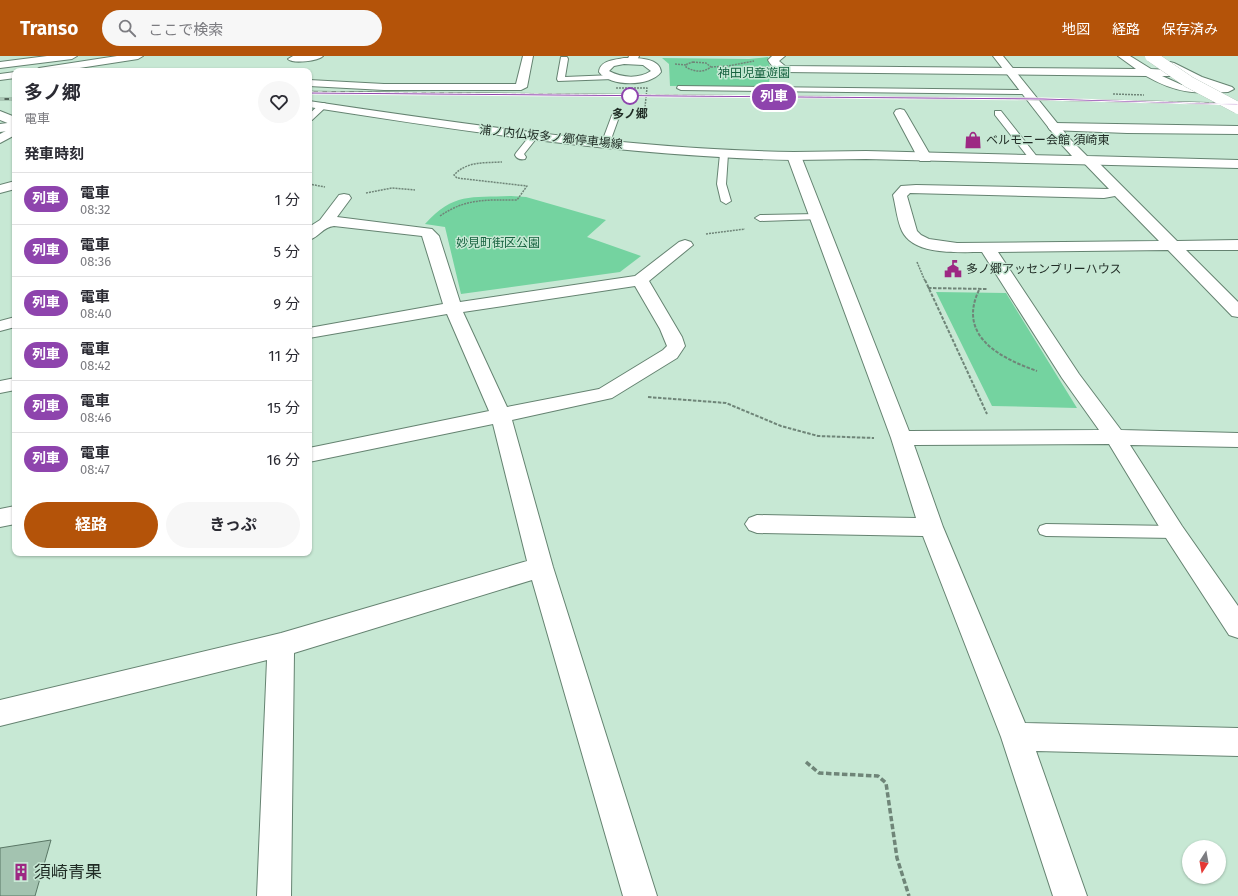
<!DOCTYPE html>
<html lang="ja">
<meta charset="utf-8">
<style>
:root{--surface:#fff;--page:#f7f7f7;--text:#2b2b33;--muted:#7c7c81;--line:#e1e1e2;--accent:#b45309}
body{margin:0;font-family:"Fira Sans","Noto Sans JP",sans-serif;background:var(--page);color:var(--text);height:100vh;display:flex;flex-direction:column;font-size:15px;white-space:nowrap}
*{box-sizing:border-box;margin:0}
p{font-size:13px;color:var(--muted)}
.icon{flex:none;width:22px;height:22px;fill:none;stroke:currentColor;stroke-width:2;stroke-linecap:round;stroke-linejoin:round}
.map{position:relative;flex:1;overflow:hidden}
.sheet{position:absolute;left:12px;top:12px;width:300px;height:488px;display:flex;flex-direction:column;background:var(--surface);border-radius:8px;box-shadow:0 1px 3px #0004}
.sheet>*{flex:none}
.badge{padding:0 8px;border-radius:13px;font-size:14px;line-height:26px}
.needle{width:26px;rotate:191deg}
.controls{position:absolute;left:1182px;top:784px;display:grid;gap:8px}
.controls a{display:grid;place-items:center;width:44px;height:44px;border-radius:50%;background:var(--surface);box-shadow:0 1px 3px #0004;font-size:20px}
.map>.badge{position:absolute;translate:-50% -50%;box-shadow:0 0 0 2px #fff}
h2{padding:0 12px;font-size:15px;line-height:36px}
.round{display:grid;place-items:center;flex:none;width:42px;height:42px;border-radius:21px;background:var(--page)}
.summary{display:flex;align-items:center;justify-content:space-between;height:68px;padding:0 12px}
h1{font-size:19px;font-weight:700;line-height:30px}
.cta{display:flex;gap:8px;margin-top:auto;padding:8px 12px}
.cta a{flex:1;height:46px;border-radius:24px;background:var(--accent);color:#fff;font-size:16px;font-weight:700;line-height:46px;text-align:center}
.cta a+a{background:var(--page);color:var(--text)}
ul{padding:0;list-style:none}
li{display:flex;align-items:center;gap:12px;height:52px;padding:0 12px;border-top:1px solid var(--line)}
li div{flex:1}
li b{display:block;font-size:15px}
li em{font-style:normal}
li .badge{min-width:44px;font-weight:700;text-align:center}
header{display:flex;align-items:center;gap:24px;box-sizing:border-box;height:56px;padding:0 20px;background:var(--accent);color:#fff}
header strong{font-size:19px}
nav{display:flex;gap:22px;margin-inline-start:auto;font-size:14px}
.search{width:280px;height:36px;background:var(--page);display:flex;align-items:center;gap:10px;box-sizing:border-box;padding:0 14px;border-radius:22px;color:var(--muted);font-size:15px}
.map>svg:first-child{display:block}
.green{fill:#74d3a0}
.building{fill:#a3c3b0;stroke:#597665}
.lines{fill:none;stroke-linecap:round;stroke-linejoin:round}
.service-casing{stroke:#658371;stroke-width:2}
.minor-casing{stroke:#658371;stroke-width:2}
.tertiary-casing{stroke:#658371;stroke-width:2}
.secondary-casing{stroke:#658371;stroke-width:2}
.motorway-casing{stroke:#658371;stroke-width:2}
.path-far2{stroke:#6f8578;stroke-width:1.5;stroke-dasharray:2 1;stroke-linecap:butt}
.path-far1{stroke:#6f8578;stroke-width:2;stroke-dasharray:3.5 1.5;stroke-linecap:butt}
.path{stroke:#6f8578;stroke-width:3.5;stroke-dasharray:5.5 2.5;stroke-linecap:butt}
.service{fill:#fff;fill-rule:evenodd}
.minor{fill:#fff;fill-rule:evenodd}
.tertiary{fill:#fff;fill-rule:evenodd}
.secondary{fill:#fff;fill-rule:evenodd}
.motorway{fill:#fff;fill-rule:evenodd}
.rail-casing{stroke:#52655a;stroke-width:2.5}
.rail{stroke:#c7e8d4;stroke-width:1.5;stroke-dasharray:4.5;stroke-linecap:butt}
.secondary-bridge-casing{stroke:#658371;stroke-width:12;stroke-linecap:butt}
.path-bridge{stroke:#6f8578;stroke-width:1.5;stroke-dasharray:2 1;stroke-linecap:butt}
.secondary-bridge{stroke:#fff;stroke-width:12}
.line{fill:#8e44ad;stroke:#fff}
.stop-dot{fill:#fff;stroke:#8e44ad;stroke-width:2}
.labels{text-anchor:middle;stroke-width:3;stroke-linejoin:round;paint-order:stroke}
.far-park-label{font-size:12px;fill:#16623f;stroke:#c7e8d4}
.far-stop-label{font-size:12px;font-weight:bold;fill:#1f2b24;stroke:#c7e8d4}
.far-street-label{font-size:12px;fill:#1f2b24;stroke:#c7e8d4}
.far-poi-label{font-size:12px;fill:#1f2b24;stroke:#c7e8d4;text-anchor:start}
.near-poi-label{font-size:17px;fill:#1f2b24;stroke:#c7e8d4;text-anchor:start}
</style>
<header>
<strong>Transo</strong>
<div class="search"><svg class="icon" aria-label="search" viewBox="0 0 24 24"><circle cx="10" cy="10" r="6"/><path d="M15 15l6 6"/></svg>ここで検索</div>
<nav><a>地図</a><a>経路</a><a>保存済み</a></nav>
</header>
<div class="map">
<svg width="1238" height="840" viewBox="0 0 1238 840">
<rect width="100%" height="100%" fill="#c7e8d4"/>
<!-- green -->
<path class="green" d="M768 1 770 12 769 31 670 30 669 8 662 2 749 3Z
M511 140 526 141 606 164 587 181 641 200 620 216 461 238 445 171 425 168C454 136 471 142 511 140Z
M936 236 1006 237 1077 352 992 350Z"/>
<!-- building -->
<path class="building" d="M51 784 35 840H0V792Z"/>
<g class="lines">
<!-- service casing -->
<g class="service-casing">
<path id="service" d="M561 1H567L568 3 565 21 613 19 617 21 613 23 558 25 557 23Z
M678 30 1026 34 1030 36 1026 38 681 34 677 32Z
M321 47H324L328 49 312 64H309V58Z
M995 55H1001L1038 102 1039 104 1038 106H1032L995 59Z
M612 59H618L619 61 610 86 606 89 603 88 602 86Z
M535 76 539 79 524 98 526 101 525 103C521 104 517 103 515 99L516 97 532 77Z
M724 95 728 98 726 128 731 145 726 148 721 145 717 128 720 98Z
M817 158 821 159 822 161 821 163 760 165 755 162 760 159Z
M1046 468 1174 470 1180 472 1182 476 1180 480 1174 482 1046 480 1040 478 1038 474 1040 470Z"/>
</g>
<!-- minor casing -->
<g class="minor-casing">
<path id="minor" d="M117 0H143L138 3 60 15H34L39 12Z
M293 0H323C318 5 293 8 288 3Z
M523 0H533L527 31 521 34H384L309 30V24L384 28H516Z
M772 0H785L779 5 785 10 1136 13 1118 0H1130L1151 13 1170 14 1165 9 1170 6 1174 7 1202 21 1232 31 1234 33 1228 36C1194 38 1176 37 1146 20L784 16C776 14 772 11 768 4ZM1162 20H1182L1207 31 1182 29Z
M624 2C635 2 660 1 661 16 650 31 610 31 599 16 600 4 615 4 624 2ZM624 8 643 9 651 15C639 23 622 22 609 15L614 10Z
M15 16V22L0 24V18Z
M900 53 904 54 906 57 932 102 930 105H920L918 102 894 57 896 54Z
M0 55 15 61V70L0 64Z
M1054 67 1238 70V78L1127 77 1050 74 1048 71 1050 68Z
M794 96 799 97 801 100 909 375 1099 374 1062 322 982 196C959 196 914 200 902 175 897 164 896 151 893 139L901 130 916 129 1109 133 1082 105 1084 102H1094L1177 185 1238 184V194H1186L1238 246V261L1232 260 1168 194 998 196 1079 318 1121 374 1238 377V391L1130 389 1182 470 1238 550V582L1229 579 1166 482 1109 388 914 389 943 471 1025 667 1238 672V700L1036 695 1087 840H1053L1001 681 923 480 757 477 749 474 745 468 749 462 757 459 916 462 891 382 787 100 789 97ZM910 137 1104 142 1115 140 1159 185 957 187 929 183 921 179 917 175 907 140Z
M15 125V133L0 137V129Z
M344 138 349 139 351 142 337 161 432 173 439 180 460 246 635 220 679 186 685 184 691 186 693 189 649 225 682 281 685 290 677 302 612 342 512 364 553 511 657 840H623L532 524 294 597 291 840H257L267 604 0 670V644L281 577 527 505 493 368 309 406V392L489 355 447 258 309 282V272L443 248 422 180 334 170C323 171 319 181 309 184V171L320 164 339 139ZM635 230 660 273 667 290 663 294 599 333 507 351 463 256Z
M15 261V271L0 275V265Z
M15 322V334L0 337V325Z
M15 450V468L0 471V453Z"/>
</g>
<!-- tertiary casing -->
<g class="tertiary-casing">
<path id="tertiary" d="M629 0H639L636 7 632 8 627 5Z
M993 0H1003L1070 83 1087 100 1238 104V112L866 103 794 104 789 103 787 100 789 97 794 96 866 95 1072 100 1062 89Z
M15 70V79L0 87V78Z"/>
</g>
<!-- secondary casing -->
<g class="secondary-casing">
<path id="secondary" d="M309 45C470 69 631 93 794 96L799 97 801 100 799 103 794 104C631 101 470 76 309 51Z
M15 66V74L0 76V68Z"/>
</g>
<!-- motorway casing -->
<g class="motorway-casing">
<path id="motorway" d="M47 0H77L72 3 0 12V6Z"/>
</g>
<!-- path-far2 -->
<path class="path-far2" d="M693 6 706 7 711 11C703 17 694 16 686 11L687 8Z
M675 8 686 9
M711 11 728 10 754 5
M1113 38 1144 39
M309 128 325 131
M366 137 392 132 415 134
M440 160C466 142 487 144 517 144L527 130 457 122 454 119C467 105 484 107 502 106
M706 178 745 173
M917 206 925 225"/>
<!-- path-far1 -->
<path class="path-far1" d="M925 224 987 358
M928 232 987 233
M979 234C957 280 1000 302 1037 315
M648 341 726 347 781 370 818 380 874 382"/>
<!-- path -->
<path class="path" d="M806 706 819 717 878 720 886 727 897 802 909 840"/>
<!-- service -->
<use href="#service" class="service"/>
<!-- minor -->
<use href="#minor" class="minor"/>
<!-- tertiary -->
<use href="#tertiary" class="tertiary"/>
<!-- secondary -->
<use href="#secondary" class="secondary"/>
<!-- motorway -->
<use href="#motorway" class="motorway"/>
<!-- rail casing -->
<g class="rail-casing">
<path id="rail" d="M309 36 1032 43 1238 48
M0 43H15"/>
</g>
<!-- rail -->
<use href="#rail" class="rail"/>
<!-- secondary-bridge casing -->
<g class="secondary-bridge-casing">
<path id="secondary-bridge" d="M1151 0 1189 26 1238 52"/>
</g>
<!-- path-bridge -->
<path class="path-bridge" d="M616 32H647L645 51 639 56"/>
<!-- secondary-bridge -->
<use href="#secondary-bridge" class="secondary-bridge"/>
</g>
<!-- line -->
<path class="line" d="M308 36 1043 42 1238 48V49L1043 44 309 38Z"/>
<!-- icons -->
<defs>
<g id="shop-bare" transform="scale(1.38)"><path d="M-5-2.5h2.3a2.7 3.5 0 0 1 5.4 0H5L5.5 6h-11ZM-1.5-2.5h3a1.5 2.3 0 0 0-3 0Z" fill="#9d2883" stroke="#c7e8d4" stroke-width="2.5" paint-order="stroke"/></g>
<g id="civic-bare" transform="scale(1.38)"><path d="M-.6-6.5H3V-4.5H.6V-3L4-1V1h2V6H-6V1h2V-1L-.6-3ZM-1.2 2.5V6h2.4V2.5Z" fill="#9d2883" stroke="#c7e8d4" stroke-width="2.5" paint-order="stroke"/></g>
<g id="building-bare" transform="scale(1.38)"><path d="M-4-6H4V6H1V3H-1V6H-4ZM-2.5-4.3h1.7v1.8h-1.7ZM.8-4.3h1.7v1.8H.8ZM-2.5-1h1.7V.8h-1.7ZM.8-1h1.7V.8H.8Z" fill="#9d2883" stroke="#c7e8d4" stroke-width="2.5" paint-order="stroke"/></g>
</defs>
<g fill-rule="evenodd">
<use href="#shop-bare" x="973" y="84"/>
<use href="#civic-bare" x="953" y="213"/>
<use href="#building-bare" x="21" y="816"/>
</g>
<!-- markers -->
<circle class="stop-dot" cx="630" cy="40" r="8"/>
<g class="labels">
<!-- far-park labels -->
<g class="far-park-label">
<text x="754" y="21">神田児童遊園</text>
<text x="498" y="191">妙見町街区公園</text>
</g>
<!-- far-stop labels -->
<g class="far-stop-label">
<text x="630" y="62">多ノ郷</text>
</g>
<!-- far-street labels -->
<g class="far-street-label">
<text transform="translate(551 81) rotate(6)" y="4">浦ノ内仏坂多ノ郷停車場線</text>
</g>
<!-- far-poi labels -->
<g class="far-poi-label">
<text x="986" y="88">ベルモニー会館 須崎東</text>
<text x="966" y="217">多ノ郷アッセンブリーハウス</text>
</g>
<!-- near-poi labels -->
<g class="near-poi-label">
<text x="34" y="822">須崎青果</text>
</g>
</g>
</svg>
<div class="controls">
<a><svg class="needle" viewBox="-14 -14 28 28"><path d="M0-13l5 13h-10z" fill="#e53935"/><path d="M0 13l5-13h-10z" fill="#7c7c81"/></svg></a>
</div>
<b class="badge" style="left:774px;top:41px;background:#8e44ad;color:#fff">列車</b>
<section class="sheet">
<div class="summary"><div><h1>多ノ郷</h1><p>電車</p></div><a class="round"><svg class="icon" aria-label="heart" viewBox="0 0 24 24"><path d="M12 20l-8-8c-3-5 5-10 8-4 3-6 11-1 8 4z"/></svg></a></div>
<h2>発車時刻</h2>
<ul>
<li><span class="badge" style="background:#8e44ad;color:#fff">列車</span><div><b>電車</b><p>08:32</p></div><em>1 分</em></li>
<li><span class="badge" style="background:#8e44ad;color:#fff">列車</span><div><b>電車</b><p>08:36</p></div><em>5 分</em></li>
<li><span class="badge" style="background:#8e44ad;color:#fff">列車</span><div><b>電車</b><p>08:40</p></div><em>9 分</em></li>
<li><span class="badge" style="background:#8e44ad;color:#fff">列車</span><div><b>電車</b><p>08:42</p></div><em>11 分</em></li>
<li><span class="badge" style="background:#8e44ad;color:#fff">列車</span><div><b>電車</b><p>08:46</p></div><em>15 分</em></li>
<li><span class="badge" style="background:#8e44ad;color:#fff">列車</span><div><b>電車</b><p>08:47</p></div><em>16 分</em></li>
</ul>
<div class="cta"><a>経路</a><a>きっぷ</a></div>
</section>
</div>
